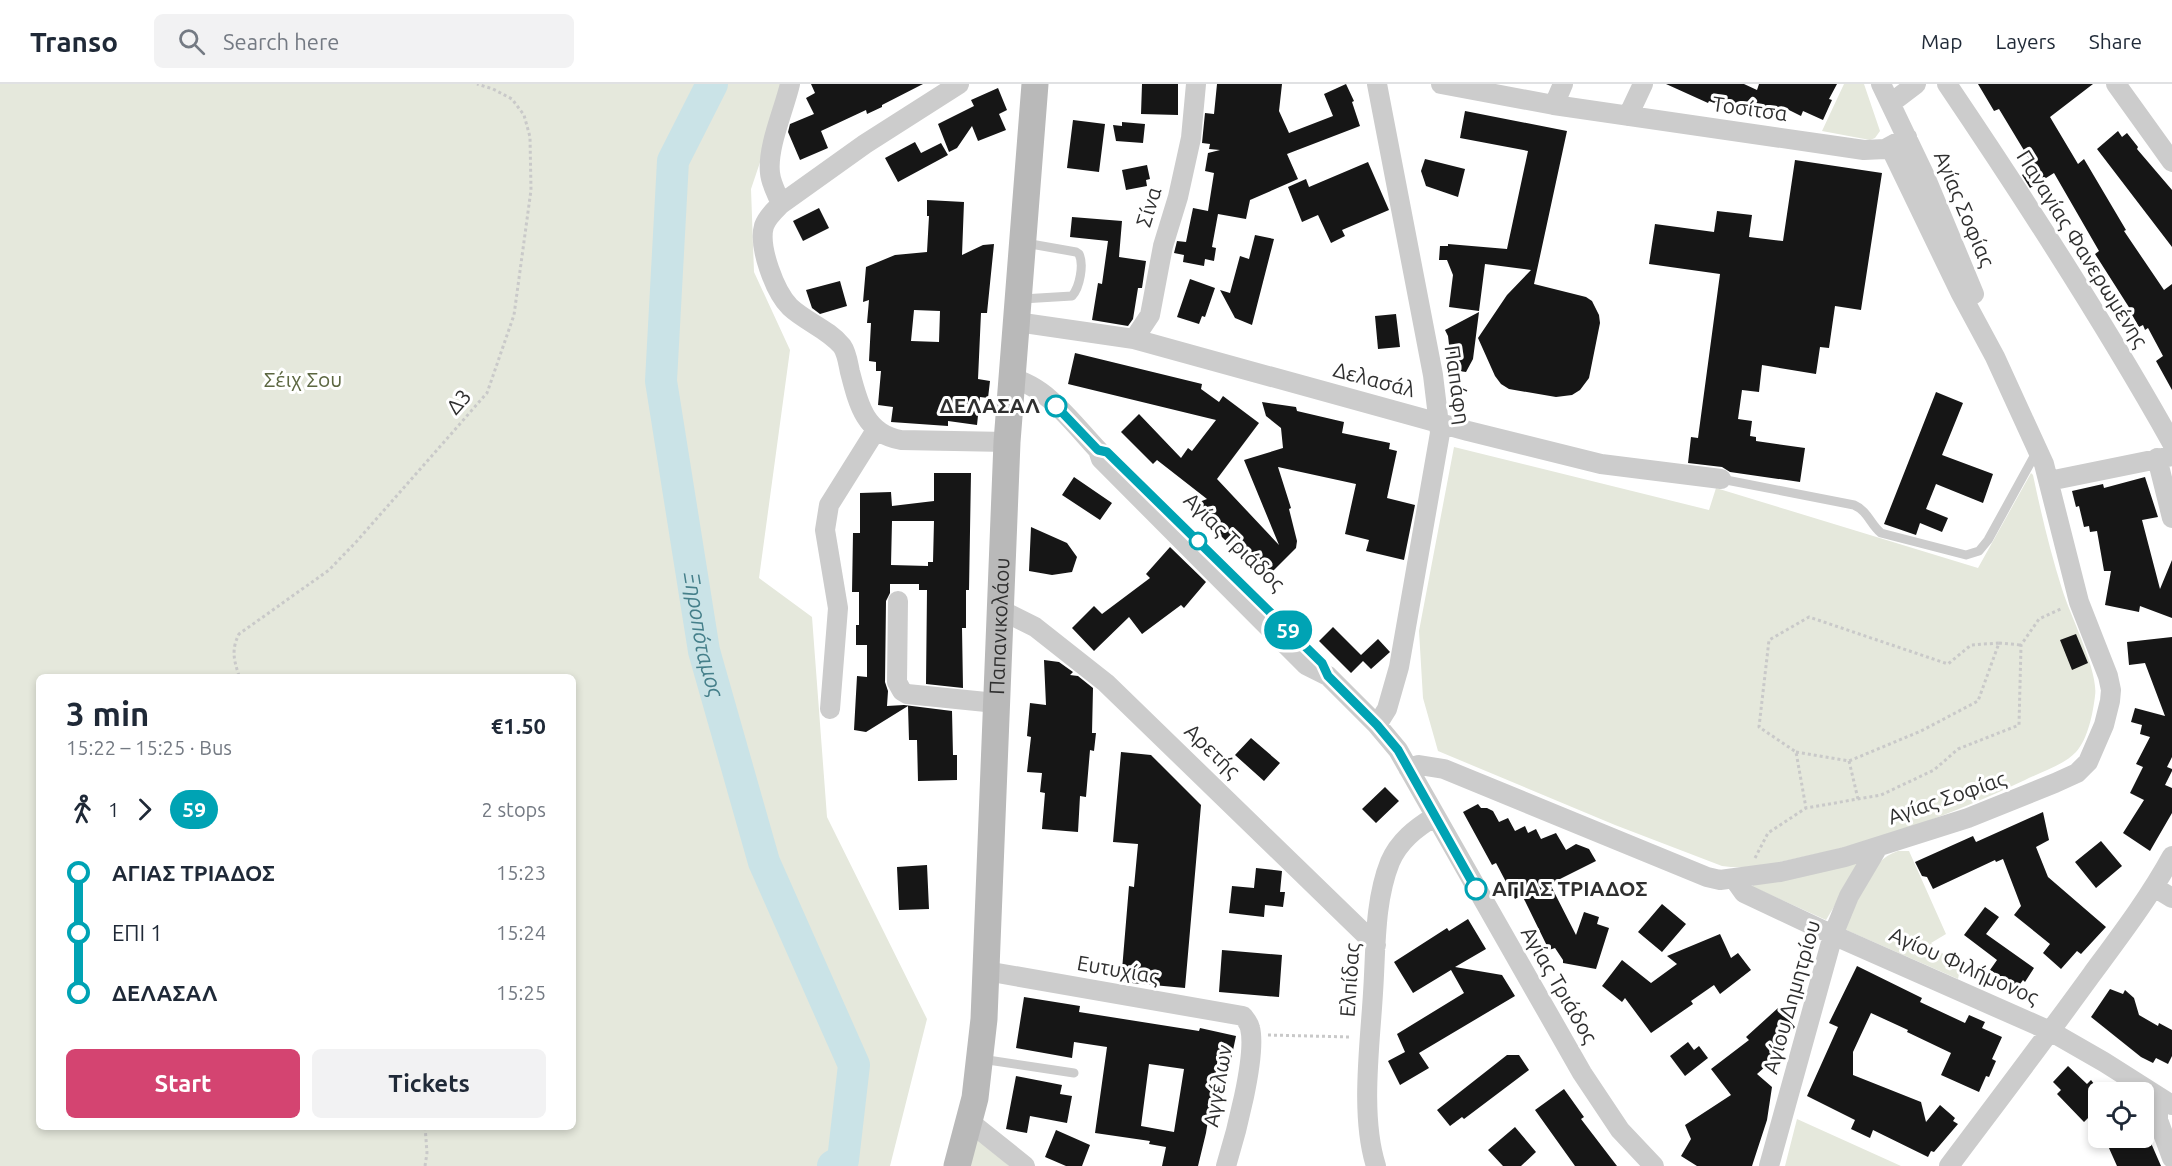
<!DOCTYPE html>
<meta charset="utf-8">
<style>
:root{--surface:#fff;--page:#f2f2f3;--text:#1f2937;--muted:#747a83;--line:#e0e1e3;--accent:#d44471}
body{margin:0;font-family:Ubuntu,sans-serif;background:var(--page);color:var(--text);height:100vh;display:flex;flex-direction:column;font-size:22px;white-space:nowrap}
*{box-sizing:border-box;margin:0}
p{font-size:20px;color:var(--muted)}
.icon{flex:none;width:33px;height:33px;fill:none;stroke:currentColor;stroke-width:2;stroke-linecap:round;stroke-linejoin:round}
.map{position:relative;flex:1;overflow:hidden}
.details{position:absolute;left:36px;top:590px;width:540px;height:456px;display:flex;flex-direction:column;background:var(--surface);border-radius:9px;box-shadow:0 3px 9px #0003}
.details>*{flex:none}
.badge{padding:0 12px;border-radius:20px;font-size:21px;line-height:39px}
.tools{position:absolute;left:2088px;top:998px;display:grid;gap:12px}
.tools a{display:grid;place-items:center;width:66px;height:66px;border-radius:9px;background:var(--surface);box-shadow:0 3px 9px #0003;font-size:30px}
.map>.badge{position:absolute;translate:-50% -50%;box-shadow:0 0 0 3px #fff}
.legs{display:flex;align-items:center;gap:9px;height:66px;padding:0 30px;font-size:20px}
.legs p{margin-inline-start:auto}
.head{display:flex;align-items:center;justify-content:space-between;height:102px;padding:0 30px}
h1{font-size:33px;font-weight:700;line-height:45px}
.action{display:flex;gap:12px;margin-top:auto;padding:12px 30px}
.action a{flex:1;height:69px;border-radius:9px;background:var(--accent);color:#fff;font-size:24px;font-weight:700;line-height:69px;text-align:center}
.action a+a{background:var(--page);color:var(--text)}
ul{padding:0 30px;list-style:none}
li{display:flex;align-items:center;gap:21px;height:60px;font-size:22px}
li i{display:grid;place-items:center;width:9px;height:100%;margin:0 8px;background:currentColor}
li i::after{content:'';width:15px;height:15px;margin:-8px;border:4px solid;border-radius:50%;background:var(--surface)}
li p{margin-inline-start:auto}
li:first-child i{background:linear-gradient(#0000 50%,currentColor 0)}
li:last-child i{background:linear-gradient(currentColor 50%,#0000 0)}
header{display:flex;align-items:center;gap:36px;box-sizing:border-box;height:84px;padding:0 30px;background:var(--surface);border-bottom:2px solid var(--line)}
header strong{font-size:28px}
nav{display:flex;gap:33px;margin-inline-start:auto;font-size:21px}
.search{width:420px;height:54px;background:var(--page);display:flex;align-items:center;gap:15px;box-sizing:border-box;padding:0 21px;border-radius:9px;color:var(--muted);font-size:22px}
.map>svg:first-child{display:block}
.green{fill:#e5e8dc;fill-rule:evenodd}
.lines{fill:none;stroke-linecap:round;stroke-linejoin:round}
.river{stroke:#cae3e7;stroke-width:32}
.building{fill:#161616;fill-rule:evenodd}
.path{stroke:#c9c9c9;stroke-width:3;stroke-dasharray:3 3;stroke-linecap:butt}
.lane{stroke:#ccc;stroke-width:9}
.street{stroke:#ccc;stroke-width:20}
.secondary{stroke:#b9b9b9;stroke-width:27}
.line-1-casing{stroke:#fff;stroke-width:14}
.line-1{stroke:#00a3b4;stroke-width:9}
.stop-1-dot{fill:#fff;stroke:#00a3b4;stroke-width:3}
.labels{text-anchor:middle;stroke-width:6;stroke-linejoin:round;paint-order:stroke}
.street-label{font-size:21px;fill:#2f2f2f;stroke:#fff}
.park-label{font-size:21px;fill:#5c6741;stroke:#fff}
.stop-label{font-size:21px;font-weight:bold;fill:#2f2f2f;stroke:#fff;text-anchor:end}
.water-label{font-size:22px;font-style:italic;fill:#457f8a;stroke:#fff}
</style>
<header>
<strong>Transo</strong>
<div class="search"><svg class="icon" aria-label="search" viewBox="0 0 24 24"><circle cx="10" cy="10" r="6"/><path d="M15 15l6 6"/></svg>Search here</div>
<nav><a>Map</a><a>Layers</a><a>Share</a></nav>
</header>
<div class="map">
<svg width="2172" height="1082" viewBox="0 0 2172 1082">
<rect width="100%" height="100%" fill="#fff"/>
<!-- green -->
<path class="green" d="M0 0H783L774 37 751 105 754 188 790 266 759 494 812 533 827 733 927 935 890 1082H0ZM39 592H573V1042H39Z
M1844 0H1864L1880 47 1875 54 1870 56 1822 47Z
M1454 363 1709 426 1716 404 1978 484 2031 389 2033 391C2041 429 2050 467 2062 505 2070 531 2099 588 2095 612 2093 629 2088 655 2076 668 2064 681 2041 688 2025 696 1953 730 1877 758 1798 774 1773 780 1748 786 1722 782L1615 741 1438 667 1423 614 1419 547Z
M1898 767H1909L1946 850 1931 859 1960 885 1958 895 1844 845C1857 817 1867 777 1898 767Z
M1858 777V783L1826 836 1753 803V801Z
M1797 1035 1901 1082H1785Z
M976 1050 1009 1082H967Z"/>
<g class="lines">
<!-- river -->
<path class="river" id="s1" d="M712 0 673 77 661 297 704 567 764 778 854 981 843 1076 833 1082"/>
</g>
<!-- building -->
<path class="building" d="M811 0H923L882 21V23L867 30 866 26 821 47 828 64 800 76 788 48 790 40 814 30 806 14 815 9Z
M1142 0H1178V31L1141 30Z
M1217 0H1282L1279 27 1289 49 1333 32 1324 10 1346 0 1354 17 1352 18 1360 42 1287 70 1298 95 1250 116 1246 135 1218 130 1212 163 1216 164 1214 177 1205 175 1204 182 1183 178 1184 171 1174 169 1177 157 1186 158 1193 124 1208 127 1214 89 1205 87 1208 69 1220 66 1209 65 1210 60 1202 59 1205 29 1214 30Z
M1666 0H1744L1757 6 1759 0H1837L1829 15 1832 16 1823 36 1803 27 1801 32 1787 25 1785 29 1774 25 1772 30 1744 18 1741 24 1728 18 1727 22 1718 18 1717 20 1709 17 1708 19Z
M1978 0H2093L2050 33 2078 80 2084 75 2126 146 2124 147 2164 206 2172 200V306L2156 277 2163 272 2148 244 2145 246 2143 241 2139 243 2131 229 2132 228 2095 170 2099 167 2054 89 2030 104 2022 91 2034 83 1999 25 1994 27Z
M998 4 1007 26 999 30 1006 46 978 57 972 42 957 64 949 68 938 40 974 22 971 16Z
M1465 27 1567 47 1534 200 1586 213 1592 217 1599 231 1600 239 1589 294 1580 306 1572 311 1556 313 1509 305 1501 300 1495 292 1478 254 1507 211 1531 186 1485 180 1479 227 1449 223 1453 191 1447 176H1439L1440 162H1448V160L1507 165 1528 67 1460 54Z
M1073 36 1105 40 1099 88 1067 84Z
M1122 38 1145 40 1143 59 1116 57 1113 41 1122 42Z
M2118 47 2122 53 2127 49 2138 63 2137 65 2172 106V163L2097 65Z
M915 58 921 69 941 59 948 71 898 98 885 74Z
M1425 75 1465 85 1458 113 1426 102 1421 87Z
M1795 76 1882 89 1861 226 1835 222 1829 264 1820 263 1816 290 1762 281 1759 308 1742 306 1738 335 1752 337 1750 352 1756 353V357L1805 364 1800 398 1730 388 1722 383 1688 379 1691 353 1698 354 1720 190 1649 180 1655 140 1714 148 1717 127 1752 131 1749 153 1783 157Z
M1368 78 1389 126 1342 146 1345 152 1331 159 1318 131 1302 138 1288 103 1306 95 1309 103Z
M1147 81 1150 95 1146 96 1147 102 1126 106 1122 86Z
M927 116 964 118 962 171 983 161 994 160 987 229H981L978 295 990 297 988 314 980 313 977 341 948 337V342L891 338 893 323 878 321 881 287H876V278L869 277 871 239H867L869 216 863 218 866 183 895 171 927 168 929 132H927ZM914 226 940 227 939 258 911 257Z
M819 124 829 144 803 157 793 137Z
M1072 133 1122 137 1119 173 1146 177 1142 204H1138L1133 235 1128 242 1092 236 1098 199 1102 200 1108 157 1070 153Z
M1255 151 1274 155 1252 241 1235 234 1220 206 1230 209 1240 172 1249 175Z
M1190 195 1215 204 1205 233 1202 232 1199 240 1177 233Z
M840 197 847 222 820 230 812 224 806 206Z
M1479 228 1473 275 1466 288 1452 286 1448 252 1445 246Z
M1396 230 1400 263 1378 265 1375 232Z
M1075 269 1202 300 1201 305 1219 318 1223 312 1259 339 1217 395 1279 461 1244 376 1283 364 1281 344 1266 332 1262 318 1296 323 1297 327 1344 338 1342 349 1390 359 1389 365 1397 367 1387 414 1415 421 1404 476 1366 467 1369 456 1345 450 1356 400 1278 383 1291 424 1289 425 1297 457 1296 464 1269 491 1247 468 1242 473 1219 450 1221 448 1194 420 1207 415 1157 376 1153 380 1121 348 1139 330 1181 374 1188 364 1192 367 1216 336 1068 300Z
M1936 308 1963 319 1942 371 1993 390 1983 419 1936 400 1926 425 1948 434 1942 448 1920 439 1916 451 1884 440Z
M934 389H971L969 506H966V544H962L963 604 926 600 927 506H919V500H890V509L886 517 885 598 888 607 887 622 904 621 952 627 953 671H957V696L918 697 917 656H909L908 622 866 648 854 646 857 592 867 593V561H856V541H859V508H852L853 449H860V409L891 408 892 422 934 417ZM892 437H934L933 478H928V482L891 481Z
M1074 393 1112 419 1100 436 1062 411Z
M2145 393 2158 433 2142 436 2160 505 2172 476V534L2140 522 2139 528 2105 521 2111 487H2104L2097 447 2090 448 2089 442 2084 443 2079 422 2076 423 2072 407 2103 400 2104 404Z
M1031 443 1067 459 1077 473 1072 488 1052 491 1029 487Z
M1170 463 1206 498 1184 524 1181 521 1142 550 1129 533 1094 567 1072 544 1094 522 1102 530 1150 494 1146 490Z
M1333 543 1361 571 1378 555 1390 568 1371 585 1363 577 1351 589 1319 557Z
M2076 550 2088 579 2072 586 2060 556Z
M2172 553V673L2167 683 2172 685V687L2165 701 2172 704V729L2150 767 2123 749 2144 716 2130 709 2143 683 2136 680 2150 653 2140 650 2142 641 2131 638 2135 624 2165 632 2145 579 2129 581 2127 558Z
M1044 576 1059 578 1073 588 1070 591 1078 592 1093 604 1092 649H1096L1094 667 1090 666 1086 713 1080 712 1078 748 1042 745 1045 709 1040 708 1042 689 1027 688 1031 653 1027 652 1030 619 1046 621Z
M1251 654 1280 679 1264 697 1235 671Z
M1121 668 1151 671 1201 721 1185 904 1121 898 1129 802 1134 803 1138 760 1113 758Z
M1385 703 1399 717 1376 739 1362 725Z
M1478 720 1481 724H1487L1493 727 1499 738 1508 734 1515 747 1525 742 1528 749 1536 745 1541 755 1556 749 1566 766 1576 760 1589 765 1596 777 1550 800 1576 851 1584 828 1599 833 1597 840 1609 844 1596 885 1563 879V876L1555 864 1549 866 1522 811 1515 815 1496 779 1492 781 1463 728Z
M2043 728 2049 756 2036 763 2048 793 2106 843 2081 870 2077 867 2061 885 2043 869 2050 860 2014 831 2021 822 2003 775 1996 778 1995 776 1933 805 1927 793 1922 792 1915 778 1973 752 1976 758Z
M2101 757 2122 782 2096 804 2075 778Z
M927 781 929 825 899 826 897 783Z
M1256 784 1282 787 1280 808H1285L1283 823 1265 821 1264 833 1229 829 1232 802 1254 804Z
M1662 820 1686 840 1662 868 1638 848Z
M1985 823 1999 833 1986 850 2034 884 2025 898 2023 896 2018 903 1990 886 1997 876 1964 851Z
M1468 835 1486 865 1455 883 1502 891 1515 912 1419 969 1429 984 1400 1001 1388 977 1405 968 1397 950 1464 909 1451 886 1413 909 1394 878 1447 844 1449 847Z
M1720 850 1731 874 1738 869 1751 886 1720 910 1714 901 1691 917 1693 920 1651 949 1625 914 1622 918 1602 902 1622 876 1651 899 1677 880 1667 872Z
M1222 866 1282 871 1279 913 1219 908Z
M1857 882 1922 914 1920 918 1965 939 1969 931 1985 938 1982 944 2002 953 1992 975 1996 977 1989 993 1986 992 1979 1008 1941 991 1951 969 1907 948 1908 946 1871 929 1853 968V991L1921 1018 1926 1038 1940 1021 1955 1034 1953 1037 1958 1040 1934 1068 1931 1067 1928 1073 1873 1046 1870 1054 1851 1045 1855 1036 1807 1012 1838 943 1829 939Z
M2110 905 2123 910 2125 906 2134 914 2139 931 2158 942 2159 939 2172 946V972L2168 980 2156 974 2153 979 2141 973 2091 933Z
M1024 913 1080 922 1079 928 1199 947 1200 944 1236 952 1228 990 1216 987 1206 1049 1198 1082H1162L1166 1063 1149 1060 1150 1057 1095 1049 1107 963 1074 958 1072 974 1016 964ZM1149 980 1184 985 1174 1048 1141 1042Z
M1778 924 1795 943 1780 958 1786 964 1757 990 1772 1003 1767 1036 1752 1082H1697L1681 1072 1691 1055 1685 1041 1731 1011 1711 985 1749 956 1746 953Z
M1688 958 1694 966 1699 962 1708 974 1685 992 1670 972Z
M1507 971H1519L1529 986 1464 1035 1462 1033 1450 1042 1437 1026Z
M2068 982 2087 1000 2091 996 2098 1005V1024L2084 1038 2057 1010 2061 1006 2053 998Z
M1016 992 1062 1001 1060 1010 1072 1012 1067 1039 1030 1032 1027 1049 1006 1045Z
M1564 1005 1584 1033 1581 1035 1617 1082H1575L1535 1026Z
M1515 1043 1536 1068 1521 1082H1503L1488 1066Z
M1056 1046 1090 1061 1082 1082H1066L1045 1073Z
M2104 1053H2145L2151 1059 2161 1082H2117Z"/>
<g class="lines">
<!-- path -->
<path class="path" d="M1999 559 2021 561
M239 592C234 576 231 566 239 550L329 486 357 457 487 309 514 231 531 106 530 53 524 31 512 15 493 5 477 0
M1796 668 1849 677 1921 647 1978 617 1999 559 1971 561 1948 580 1809 533 1769 556 1759 643 1796 668 1806 724
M1849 677 1858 715
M1755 774 1768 749 1806 724 1881 711 1934 686 1958 665 2019 641 2021 561 2039 535 2063 524
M1268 951 1351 953
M425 1082 427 1069 425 1042"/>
<!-- lane -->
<path class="lane" d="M1022 215 1072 212C1080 203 1084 180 1079 170L1076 168 1025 159
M1721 395 1854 421C1868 427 1870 440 1881 449L1966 471 1979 467 1988 456 2037 367
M981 975 1074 989"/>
<!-- street -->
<path class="street" d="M959 0 865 60 781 120C775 126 767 133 764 142 758 163 775 208 790 223 806 238 828 245 842 262 847 269 848 279 850 288 858 319 865 350 901 356L1007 358
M1377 0 1433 291 1440 349 1399 583 1387 625 1377 641
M1441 0 1554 21 1864 66 1885 65 1907 53
M1881 0 1925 92 1974 210
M1947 0C2026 117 2103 236 2172 359
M2116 0 2172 78
M1891 19 1916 0
M1554 21 1563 0
M1628 32 1643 0
M781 120C777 110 771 100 770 89 767 63 784 26 790 0
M1016 238 1134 255 1468 347 1601 380 1721 395
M1134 255 1150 231 1163 162 1178 113 1191 54 1196 0
M1012 295C1045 300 1076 343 1098 366L1101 375 1306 581 1328 592 1377 641 1398 666 1582 989 1620 1046 1654 1082
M2157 374 2172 434
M2049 397 2172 372
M898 517 897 598 902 607 907 610 996 619
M1001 526 1035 543 1106 599 1376 861
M830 625 838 524 825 446 829 421 876 346
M1408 684 1419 681 1444 685 1707 793 1720 796 1780 788 1845 773 1968 734 2055 699 2077 689 2088 678 2104 641 2110 617 2111 606 2108 592 2079 518 2044 380 1995 273 1960 208 1890 63
M1734 795 1744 809 1833 851 2050 947 2104 978 2172 1021
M2154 803 2172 814
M986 887 1243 932C1246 936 1249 939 1250 944 1257 972 1235 1053 1226 1082
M2158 1012V1036L2172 1074
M970 1038 1025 1082
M1376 1082C1360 1032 1370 961 1373 909 1376 866 1374 818 1390 778 1399 757 1416 744 1434 733
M1769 1082 1833 851 1849 812 1878 763
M1949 1082C1997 1018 2045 955 2092 890 2120 852 2149 814 2172 772"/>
<!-- secondary -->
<path class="secondary" id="s2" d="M957 1082 975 1014 984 935 1007 358 1035 0"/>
</g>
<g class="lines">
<!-- line-1 casing -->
<g class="line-1-casing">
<path id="line-1" d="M1056 322 1098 366 1107 368 1322 579 1328 592 1377 641 1398 666 1476 805"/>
</g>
<!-- line-1 -->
<use href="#line-1" class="line-1"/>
</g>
<!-- markers -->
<g class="stop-1-dot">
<circle cx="1056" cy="322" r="10"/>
<circle cx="1198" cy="457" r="8"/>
<circle cx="1476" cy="805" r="10"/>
</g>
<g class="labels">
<!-- street labels -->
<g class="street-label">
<text transform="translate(1750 25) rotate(8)" y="7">Τοσίτσα</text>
<text transform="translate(1149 123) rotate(-73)" y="7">Σίνα</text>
<text transform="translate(1964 125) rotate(67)" y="7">Αγίας Σοφίας</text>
<text transform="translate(2082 165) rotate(58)" y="7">Παναγίας Φανερωμένης</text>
<text transform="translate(1374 296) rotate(15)" y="7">Δελασάλ</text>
<text transform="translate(1457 301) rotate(82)" y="7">Παπάφη</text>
<text transform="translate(459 318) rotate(-49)" y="7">Δ3</text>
<text transform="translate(1234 458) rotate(44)" y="7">Αγίας Τριάδος</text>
<text dy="7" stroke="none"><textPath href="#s2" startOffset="543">Παπανικολάου</textPath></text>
<text transform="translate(1212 667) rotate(44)" y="7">Αρετής</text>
<text transform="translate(1947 714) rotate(-19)" y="7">Αγίας Σοφίας</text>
<text transform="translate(1964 882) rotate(24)" y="7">Αγίου Φιλήμονος</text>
<text transform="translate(1118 886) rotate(10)" y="7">Ευτυχίας</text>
<text transform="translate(1350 896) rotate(-86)" y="7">Ελπίδας</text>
<text transform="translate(1559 901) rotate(60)" y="7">Αγίας Τριάδος</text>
<text transform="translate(1792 913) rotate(-74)" y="7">Αγίου Δημητρίου</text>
<text transform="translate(1218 1002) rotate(-80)" y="7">Αγγέλων</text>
</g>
<!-- park labels -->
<g class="park-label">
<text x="303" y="303">Σέιχ Σου</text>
</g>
<!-- stop labels -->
<g class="stop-label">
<text x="1040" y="329">ΔΕΛΑΣΑΛ</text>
<text x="1492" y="812" text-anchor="start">ΑΓΙΑΣ ΤΡΙΑΔΟΣ</text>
</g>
<!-- water labels -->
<g class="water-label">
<text dy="8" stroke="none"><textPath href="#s1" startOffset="564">Ξηροπόταμος</textPath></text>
</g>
</g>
</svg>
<div class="tools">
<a><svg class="icon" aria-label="locate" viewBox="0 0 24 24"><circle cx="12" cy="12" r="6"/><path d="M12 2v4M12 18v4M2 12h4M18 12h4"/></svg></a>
</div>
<b class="badge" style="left:1288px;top:546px;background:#00a3b4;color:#fff">59</b>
<section class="details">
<div class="head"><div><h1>3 min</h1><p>15:22 – 15:25 · Bus</p></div><b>€1.50</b></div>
<div class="legs"><svg class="icon" aria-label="walk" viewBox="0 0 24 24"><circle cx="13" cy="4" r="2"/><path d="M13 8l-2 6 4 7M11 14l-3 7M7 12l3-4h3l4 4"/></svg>1<svg class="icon" aria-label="forward" viewBox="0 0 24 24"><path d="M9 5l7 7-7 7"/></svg><b class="badge" style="background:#00a3b4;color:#fff">59</b><p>2 stops</p></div>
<ul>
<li><i style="color:#00a3b4"></i><b>ΑΓΙΑΣ ΤΡΙΑΔΟΣ</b><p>15:23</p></li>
<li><i style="color:#00a3b4"></i><span>ΕΠΙ 1</span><p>15:24</p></li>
<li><i style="color:#00a3b4"></i><b>ΔΕΛΑΣΑΛ</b><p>15:25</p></li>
</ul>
<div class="action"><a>Start</a><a>Tickets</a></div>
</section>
</div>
